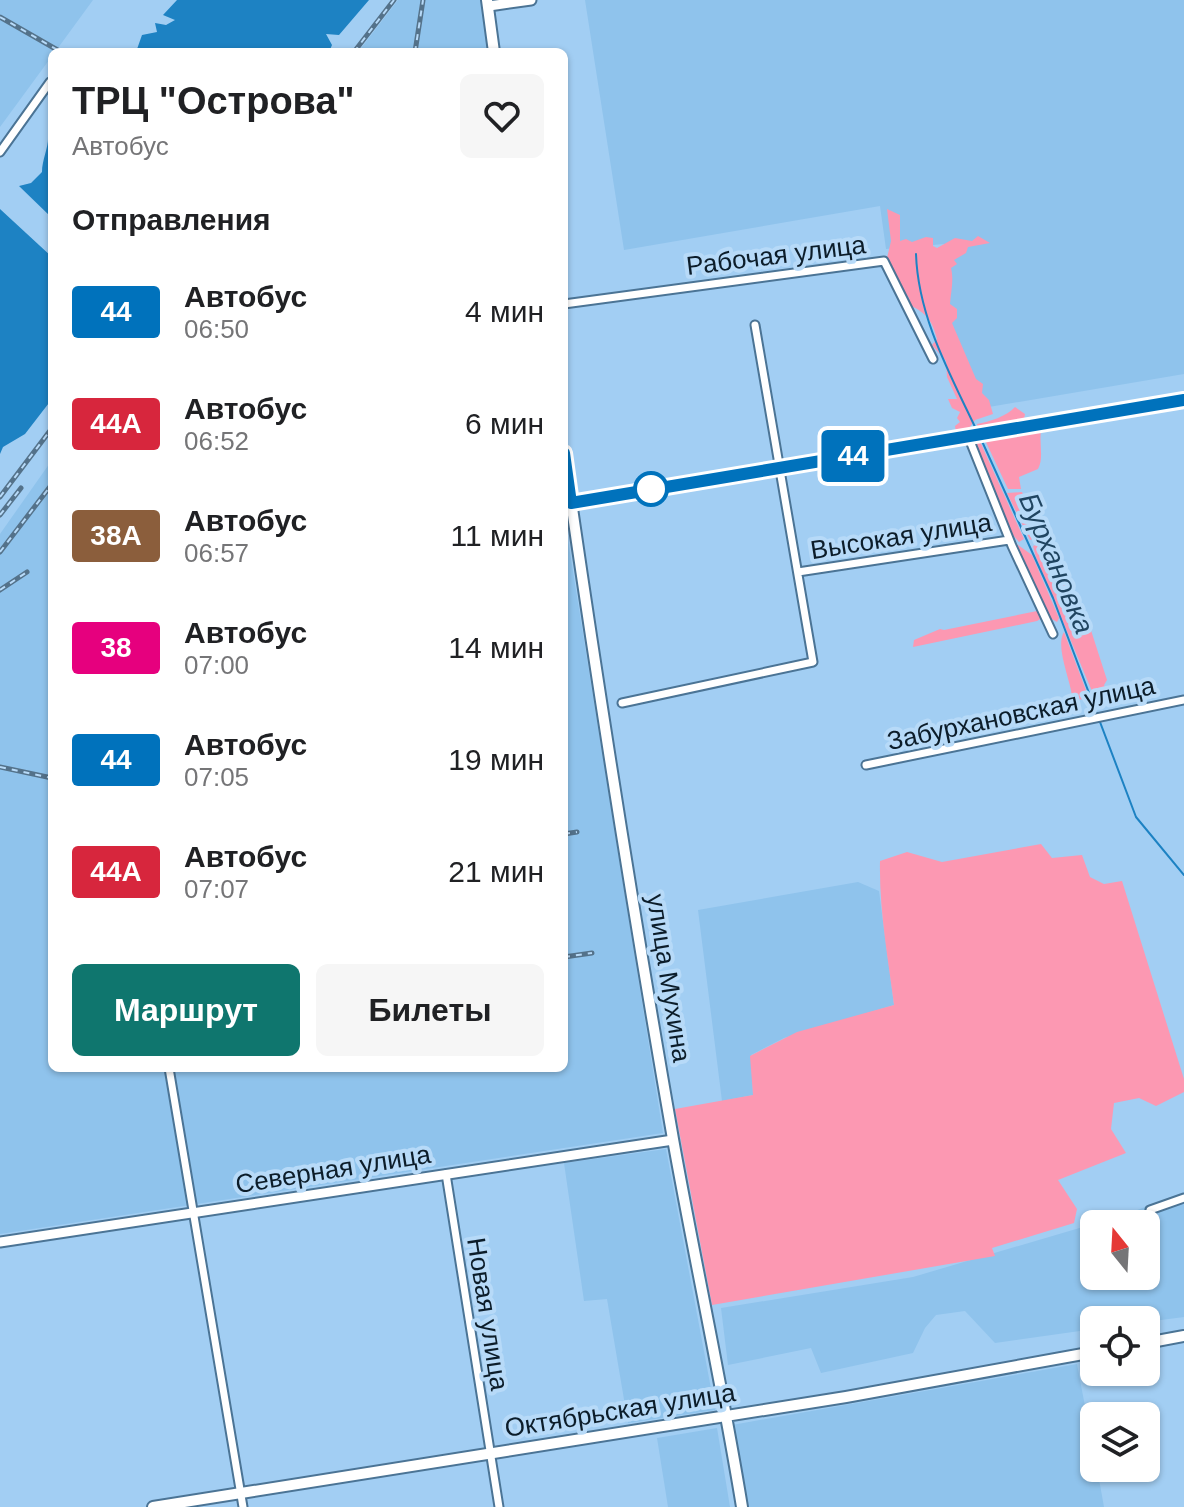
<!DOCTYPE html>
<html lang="ru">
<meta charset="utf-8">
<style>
:root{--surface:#fff;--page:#f6f6f6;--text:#202124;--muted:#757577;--accent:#0f766e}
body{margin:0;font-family:Arial,sans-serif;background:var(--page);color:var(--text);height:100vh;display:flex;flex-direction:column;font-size:30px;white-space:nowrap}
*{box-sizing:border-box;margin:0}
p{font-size:26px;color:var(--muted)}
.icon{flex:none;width:44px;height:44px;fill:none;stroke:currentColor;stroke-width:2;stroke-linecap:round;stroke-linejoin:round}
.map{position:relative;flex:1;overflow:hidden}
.side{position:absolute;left:48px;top:48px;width:520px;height:1024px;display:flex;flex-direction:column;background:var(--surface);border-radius:12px;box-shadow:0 2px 6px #0004}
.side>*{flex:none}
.badge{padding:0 16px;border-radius:6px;font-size:28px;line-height:52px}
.needle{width:52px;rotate:342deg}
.tools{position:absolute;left:1080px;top:1210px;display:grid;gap:16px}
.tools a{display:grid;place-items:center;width:80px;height:80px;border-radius:12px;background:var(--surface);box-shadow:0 2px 6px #0004;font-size:40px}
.map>.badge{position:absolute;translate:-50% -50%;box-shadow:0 0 0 4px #fff}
h2{padding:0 24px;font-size:30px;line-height:72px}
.round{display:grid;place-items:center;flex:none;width:84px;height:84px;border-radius:12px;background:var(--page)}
.overview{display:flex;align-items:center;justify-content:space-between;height:136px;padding:0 24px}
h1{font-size:38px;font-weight:600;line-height:60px}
.button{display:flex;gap:16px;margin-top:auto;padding:16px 24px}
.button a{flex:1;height:92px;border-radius:12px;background:var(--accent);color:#fff;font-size:32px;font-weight:600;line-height:92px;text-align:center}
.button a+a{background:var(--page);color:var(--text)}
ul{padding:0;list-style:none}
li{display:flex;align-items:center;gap:24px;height:112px;padding:0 24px}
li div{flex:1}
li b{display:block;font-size:30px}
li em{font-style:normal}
li .badge{min-width:88px;font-weight:700;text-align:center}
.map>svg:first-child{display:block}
.built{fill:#8fc3ec;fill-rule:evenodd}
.green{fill:#fc98b2}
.water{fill:#1d82c3}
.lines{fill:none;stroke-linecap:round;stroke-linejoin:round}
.stream{stroke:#1d82c3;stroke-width:2}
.minor-casing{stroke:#4b7495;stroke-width:11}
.tertiary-casing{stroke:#4b7495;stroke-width:13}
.secondary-casing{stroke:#4b7495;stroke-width:14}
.minor{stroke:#fff;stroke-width:7}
.tertiary{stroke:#fff;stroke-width:9}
.secondary{stroke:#fff;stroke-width:10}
.rail-casing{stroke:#54728a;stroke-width:5}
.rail{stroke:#b7daf8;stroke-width:2;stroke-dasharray:6;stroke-linecap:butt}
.line-casing{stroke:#fff;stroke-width:18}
.line{stroke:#0072bc;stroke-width:12}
.stop-dot{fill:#fff;stroke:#0072bc;stroke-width:4}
.labels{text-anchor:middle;stroke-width:8;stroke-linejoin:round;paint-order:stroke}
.street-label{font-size:26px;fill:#0c1d2a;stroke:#b7daf8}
.water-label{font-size:28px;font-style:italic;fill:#204561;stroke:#b7daf8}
</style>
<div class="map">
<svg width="1184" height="1507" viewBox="0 0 1184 1507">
<rect width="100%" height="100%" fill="#a2cef3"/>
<!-- built -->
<path class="built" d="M0 0H93L55 52H52V56L0 127Z
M398 0H481L490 52H358Z
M585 0H1184V374L983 408 944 332V244L886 249 880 206 624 250Z
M52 460V1068H564V515L663 1133 0 1234V534Z
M858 882 879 891 894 1005 784 1038 751 1055 753 1095 722 1101 698 910Z
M666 1149 715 1410 628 1423 607 1299 584 1301 564 1163Z
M1184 1192V1317L1146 1322 1094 1320V1329L995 1343 965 1311 936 1315 925 1328 913 1353 821 1373 811 1348 728 1365 721 1308 913 1277 1127 1214ZM1094 1224H1146V1276H1094Z
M1077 1364 1094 1454V1468H1097L1104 1507H746L732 1425Z
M717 1428 730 1507H668L657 1438Z"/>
<!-- green -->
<path class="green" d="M887 209 900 215V241L906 239 912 242 926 237 933 238V246L937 248 955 238 972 241 978 236 990 243 968 247 966 253 954 260 957 264 951 268C954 280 951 291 950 304L957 309V318L952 323 976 379 983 384 982 393 989 400 993 414 975 420 966 432H956L955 426 960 422 957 418 960 412 952 408 948 399H957L947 377 946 361 932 345 937 339C932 320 927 314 910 305L909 298 896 281 887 258 891 241Z
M1015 407 1025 414 1023 425 978 429 977 424C989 422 1007 416 1015 407Z
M1033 429 1041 431C1039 444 1044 458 1038 469L1019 477 1021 489H1008L984 438Z
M978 437 1024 539 1019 542 1005 526 972 438Z
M1022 492 1041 536 1030 540 1007 493Z
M1014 542 1032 555 1059 618 1057 622 1050 618Z
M1040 543C1068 557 1066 586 1070 615H1080L1088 621 1107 680 1104 685 1110 699 1096 701 1036 557 1033 546Z
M1037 611 1042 618 1037 621 913 647 914 640 940 629 944 630Z
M1064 632 1087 693 1085 699 1075 700 1072 696C1070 679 1055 646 1064 632Z
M1041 844 1052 858 1082 855 1090 877 1104 884 1122 881 1184 1079V1092L1156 1106 1139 1098 1114 1103 1111 1129 1126 1153 1058 1180 1077 1209 1074 1223 992 1248 995 1256 712 1305 675 1109 753 1095 750 1056 797 1032 894 1005C888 957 879 910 880 861L907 852 942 862Z"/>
<!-- water -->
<path class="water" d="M177 0H369L339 35 326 34 332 45 329 52H136L142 35 157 32 155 23 166 25 175 20 163 15Z
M52 133V218L19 186 31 183 42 172C42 159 49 147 48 135Z
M0 209 52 257V399L25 434 3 447 0 454Z"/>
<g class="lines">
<!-- stream -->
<path class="stream" d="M916 254C918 317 950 374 976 429
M981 439 1053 598 1136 817 1184 875"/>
<!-- minor casing -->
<g class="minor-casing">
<path id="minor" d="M0 152 50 82
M564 304 884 261 933 359
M968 436 1012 546 1053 634
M798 572 1009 540
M622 703 813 662 755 325
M866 765 1184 700
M169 1068 243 1507
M446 1174 499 1507
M1152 1222 1150 1210 1184 1198"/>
</g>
<!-- tertiary casing -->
<g class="tertiary-casing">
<path id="tertiary" d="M489 6 531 0
M571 503 1184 400
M0 1242 673 1140"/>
</g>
<!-- secondary casing -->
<g class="secondary-casing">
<path id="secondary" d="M487 0 494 52
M564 453C597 682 633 911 673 1139 695 1262 722 1384 742 1507
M1146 1343 1184 1336
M153 1507 846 1397 1094 1352"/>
</g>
<!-- minor -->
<use href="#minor" class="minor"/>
<!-- tertiary -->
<use href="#tertiary" class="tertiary"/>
<!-- secondary -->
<use href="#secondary" class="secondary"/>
<!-- rail casing -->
<g class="rail-casing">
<path id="rail" d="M0 17 61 52
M354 52 394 0
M415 52 423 0
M0 497 52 428
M0 515 21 488
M0 552 52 484
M0 590 27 572
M0 767 52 778
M564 834 577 832
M564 957 592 953"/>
</g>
<!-- rail -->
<use href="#rail" class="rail"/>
</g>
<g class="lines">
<!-- line casing -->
<g class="line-casing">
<path id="line" d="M564 453 571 503 1184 400"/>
</g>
<!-- line -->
<use href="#line" class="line"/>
</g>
<!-- markers -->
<circle class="stop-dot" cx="651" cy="489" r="16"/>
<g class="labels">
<!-- street labels -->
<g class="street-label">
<text transform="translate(776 255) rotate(-7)" y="9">Рабочая улица</text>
<text transform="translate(901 536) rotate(-9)" y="9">Высокая улица</text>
<text transform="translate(1021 713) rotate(-12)" y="9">Забурхановская улица</text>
<text transform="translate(669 978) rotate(81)" y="9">улица Мухина</text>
<text transform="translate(333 1169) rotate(-9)" y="9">Северная улица</text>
<text transform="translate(488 1314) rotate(81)" y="9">Новая улица</text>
<text transform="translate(620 1410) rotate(-9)" y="9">Октябрьская улица</text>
</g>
<!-- water labels -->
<g class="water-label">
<text transform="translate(1057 563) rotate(67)" y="10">Бурхановка</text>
</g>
</g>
</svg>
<div class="tools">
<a><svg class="needle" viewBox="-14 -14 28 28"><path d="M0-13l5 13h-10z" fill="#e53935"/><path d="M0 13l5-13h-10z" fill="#757577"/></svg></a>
<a><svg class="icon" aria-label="locate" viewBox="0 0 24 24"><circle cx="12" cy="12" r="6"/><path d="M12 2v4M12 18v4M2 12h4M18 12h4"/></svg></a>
<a><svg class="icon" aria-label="layers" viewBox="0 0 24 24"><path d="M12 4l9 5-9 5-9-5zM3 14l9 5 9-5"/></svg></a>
</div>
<b class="badge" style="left:853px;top:456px;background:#0072bc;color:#fff">44</b>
<section class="side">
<div class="overview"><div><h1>ТРЦ &quot;Острова&quot;</h1><p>Автобус</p></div><a class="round"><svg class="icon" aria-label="heart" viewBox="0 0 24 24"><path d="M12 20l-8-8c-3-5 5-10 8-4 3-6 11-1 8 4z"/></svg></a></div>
<h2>Отправления</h2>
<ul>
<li><span class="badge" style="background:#0072bc;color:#fff">44</span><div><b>Автобус</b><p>06:50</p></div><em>4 мин</em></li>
<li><span class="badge" style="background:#d7263d;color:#fff">44А</span><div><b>Автобус</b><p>06:52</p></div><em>6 мин</em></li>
<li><span class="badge" style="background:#8b5e3c;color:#fff">38А</span><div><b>Автобус</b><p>06:57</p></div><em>11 мин</em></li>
<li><span class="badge" style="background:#e6007e;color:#fff">38</span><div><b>Автобус</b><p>07:00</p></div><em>14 мин</em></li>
<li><span class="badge" style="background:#0072bc;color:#fff">44</span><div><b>Автобус</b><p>07:05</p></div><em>19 мин</em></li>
<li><span class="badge" style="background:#d7263d;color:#fff">44А</span><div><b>Автобус</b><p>07:07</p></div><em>21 мин</em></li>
</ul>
<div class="button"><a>Маршрут</a><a>Билеты</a></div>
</section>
</div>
